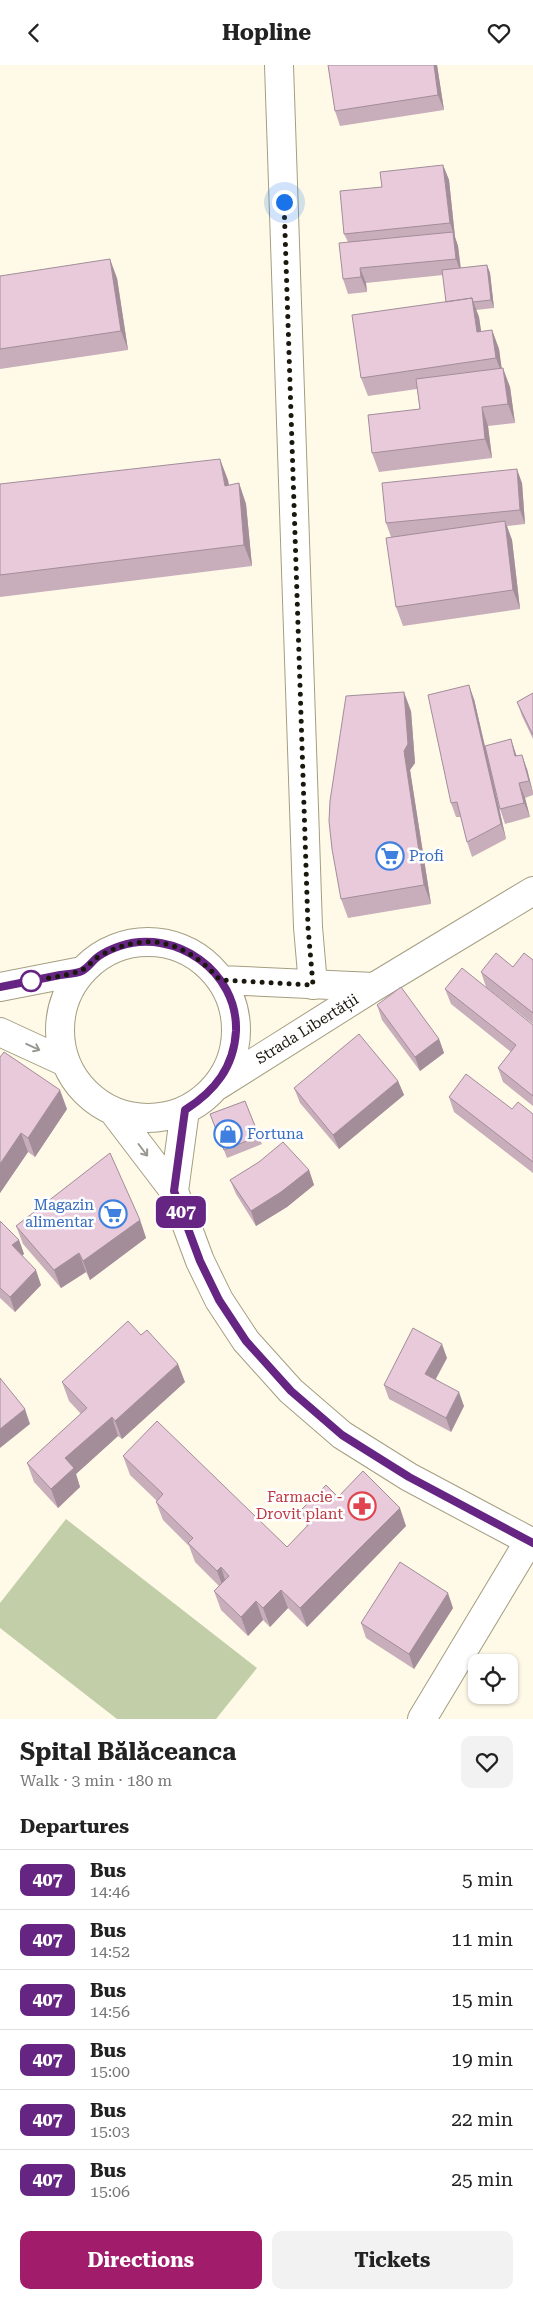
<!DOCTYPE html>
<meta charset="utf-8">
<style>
:root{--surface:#fff;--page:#f2f2f2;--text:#222;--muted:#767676;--line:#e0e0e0;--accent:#a11d6b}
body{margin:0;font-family:"Roboto Serif",serif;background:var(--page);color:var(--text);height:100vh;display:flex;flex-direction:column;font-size:19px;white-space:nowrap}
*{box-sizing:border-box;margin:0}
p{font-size:16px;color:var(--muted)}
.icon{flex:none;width:28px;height:28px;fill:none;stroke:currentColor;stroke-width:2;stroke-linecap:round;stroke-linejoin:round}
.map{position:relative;height:1654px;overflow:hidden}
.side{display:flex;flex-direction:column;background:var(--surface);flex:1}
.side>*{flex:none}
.badge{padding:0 10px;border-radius:8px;font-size:18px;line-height:32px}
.controls{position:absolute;left:468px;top:1589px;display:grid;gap:10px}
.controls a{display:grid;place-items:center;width:50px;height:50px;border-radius:10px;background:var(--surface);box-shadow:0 1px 4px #0004;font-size:25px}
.you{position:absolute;width:25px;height:25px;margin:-12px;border:4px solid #fff;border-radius:50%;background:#1a73e8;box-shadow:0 0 0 8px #1a73e833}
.map>.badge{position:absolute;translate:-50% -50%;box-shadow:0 0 0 2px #fff}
h2{padding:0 20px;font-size:19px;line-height:45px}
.round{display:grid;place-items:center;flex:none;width:52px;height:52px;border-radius:10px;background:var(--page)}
.head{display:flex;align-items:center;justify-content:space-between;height:85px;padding:0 20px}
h1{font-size:24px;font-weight:700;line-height:38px}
.cta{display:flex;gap:10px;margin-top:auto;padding:10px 20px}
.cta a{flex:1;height:58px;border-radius:10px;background:var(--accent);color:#fff;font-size:20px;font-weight:700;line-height:58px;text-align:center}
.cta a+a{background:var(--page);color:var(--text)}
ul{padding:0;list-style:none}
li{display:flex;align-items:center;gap:15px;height:60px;padding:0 20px;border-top:1px solid var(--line)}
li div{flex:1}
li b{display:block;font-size:19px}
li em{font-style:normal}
li .badge{min-width:55px;font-weight:700;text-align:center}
header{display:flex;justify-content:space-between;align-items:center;height:65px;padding:0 20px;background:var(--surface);font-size:22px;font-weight:700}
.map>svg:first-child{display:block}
.pitch{fill:#c2cea8}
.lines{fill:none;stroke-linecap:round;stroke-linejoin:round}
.street-casing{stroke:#a49e81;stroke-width:30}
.secondary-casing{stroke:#a49e81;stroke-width:30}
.street{stroke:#fff;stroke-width:28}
.secondary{stroke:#fff;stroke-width:28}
.wall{fill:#c8aebb}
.shaded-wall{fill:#a28d99}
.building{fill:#e8cada;stroke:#a28d99}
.oneway{stroke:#989792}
.line-casing{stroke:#fff;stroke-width:11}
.line{stroke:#662483;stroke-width:8}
.walk{stroke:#1a170c;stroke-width:5;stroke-dasharray:0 9}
.stop-dot{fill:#fff;stroke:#662483;stroke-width:2.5}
.labels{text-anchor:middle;stroke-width:5;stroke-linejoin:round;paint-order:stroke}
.shop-label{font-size:15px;fill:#366cbe;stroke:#fff;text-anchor:start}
.street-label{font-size:15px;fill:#1a170c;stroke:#fff}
.health-label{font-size:15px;fill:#be3a42;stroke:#fff;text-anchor:end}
</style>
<header><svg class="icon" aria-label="back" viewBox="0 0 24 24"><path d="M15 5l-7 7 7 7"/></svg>Hopline<svg class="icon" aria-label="heart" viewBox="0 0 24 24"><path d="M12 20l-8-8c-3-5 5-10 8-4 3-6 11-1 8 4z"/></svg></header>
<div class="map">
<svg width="533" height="1654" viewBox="0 0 533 1654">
<rect width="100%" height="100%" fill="#fffae8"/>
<!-- pitch -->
<path class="pitch" d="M66 1454 257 1603 216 1654H117L0 1563V1538Z"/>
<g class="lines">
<!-- street casing -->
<g class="street-casing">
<path id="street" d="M279 0 308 862 313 920
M422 1654 529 1476"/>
</g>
<!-- secondary casing -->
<g class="secondary-casing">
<path id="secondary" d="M60 965a88 88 0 1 1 176 0a88 88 0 1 1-176 0Z
M221 915 374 922
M0 922 82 906
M0 967 65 997
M217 1021 374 922 533 826
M113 1046 174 1126 200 1196 219 1235 246 1276 291 1326 342 1370 409 1412 533 1478
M174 1126 185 1045"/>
</g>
<!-- street -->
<use href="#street" class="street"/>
<!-- secondary -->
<use href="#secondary" class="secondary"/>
</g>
<!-- wall -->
<path class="wall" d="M328 0H437L444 45 340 61 335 46Z
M443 100 449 115 455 172 458 181 461 203 487 200 490 208 494 243 476 245 479 252 481 267 492 265 499 284 501 303 510 322 515 358 488 361 492 393 379 407 372 388 420 344 417 324 368 331 361 313 446 237 443 210 366 218 367 227 348 229 343 214 348 177 344 169Z
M0 211 117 213 128 285 0 304Z
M228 415 229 420 239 418 246 439 252 501 0 532V419Z
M522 418 525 459 507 461 512 475 520 544 403 561 396 542 391 472 386 458Z
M533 628V674L522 651 517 637Z
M474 634 485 681 517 691 527 704 533 727V730L525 733 530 752 505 759 500 744 490 701 506 774 472 792 467 777 461 752H456L451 738Z
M411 646 415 698 410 705 431 839 348 853 341 834Z
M533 895V959L486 922 481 907 513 902Z
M445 924 533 960V1041L503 1017 498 1003 511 987 451 939Z
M377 940 439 974 444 988 420 1006 382 955Z
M0 992 67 1044 35 1092 28 1087 0 1128Z
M398 1016 404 1030 339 1084 300 1038 294 1023Z
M449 1032 512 1044 533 1049V1108L454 1047Z
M245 1036 262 1079 227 1093 210 1049Z
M309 1105 314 1120 287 1142 256 1161 236 1129 230 1115Z
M140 1155 146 1173 90 1215 86 1207 61 1223 23 1179 16 1161Z
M0 1156 19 1175 24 1189 22 1190 41 1220 15 1247 0 1233Z
M447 1293 436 1314 464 1341 451 1367 389 1334 384 1320Z
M62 1317H185L122 1374 118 1371 76 1409 80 1422 58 1443 34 1417 27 1398 81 1349 69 1336Z
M123 1391 287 1482 307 1462 301 1445 338 1432 406 1461 307 1562 288 1543 270 1562 263 1555 248 1571 221 1545 214 1526 219 1521 195 1497 189 1481 163 1455 156 1437 157 1436 130 1410Z
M453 1543 414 1604 366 1573 361 1558Z"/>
<!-- shaded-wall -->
<path class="shaded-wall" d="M434 0H437L444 45 438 30Z
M443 100 449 115 455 172 458 181 461 208 456 194 453 167 450 158Z
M110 194 117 213 128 285 121 266Z
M487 200 490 208 494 243 491 235Z
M360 203 366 218 367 227 361 212Z
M472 233 479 252 484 286 477 267Z
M492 265 499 284 503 312 496 293Z
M503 303 510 322 515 358 508 339Z
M482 342 488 361 492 393 485 374Z
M220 394 228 415 232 442 225 421Z
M517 404 522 418 525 459 520 445Z
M239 418 246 439 252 501 244 480Z
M505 456 512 475 520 544 513 525Z
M469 620 474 634 506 774 501 759Z
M404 627 411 646 415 698 410 705 431 839 424 820 404 686Z
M511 674 516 689 520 706 515 691Z
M522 690 527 704 533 728 529 716Z
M519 718 525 733 530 752 524 738Z
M439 974 444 988 420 1006 415 992Z
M398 1016 404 1030 339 1084 333 1070Z
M60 1025 67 1044 35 1092 28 1073Z
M21 1068 28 1087 0 1128V1099Z
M309 1105 314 1120 287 1142 256 1161 251 1146Z
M140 1155 146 1173 90 1215 83 1196Z
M19 1175 24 1189 18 1194 12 1180Z
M79 1188 86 1207 61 1223 54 1205Z
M36 1205 41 1220 15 1247 10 1232Z
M442 1279 447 1293 430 1324 425 1309Z
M178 1299 185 1317 122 1374 115 1356Z
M459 1327 464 1341 451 1367 446 1353Z
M25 1344 30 1359 0 1383V1364Z
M112 1352 118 1371 76 1409 80 1422 58 1443 51 1424 65 1393Z
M400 1443 406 1461 307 1562 300 1543Z
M221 1502 227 1521 224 1525 217 1506Z
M281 1525 288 1543 270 1562 263 1543Z
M448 1528 453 1543 414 1604 409 1589Z
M256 1536 263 1555 248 1571 241 1552Z"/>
<!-- building -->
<path class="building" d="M328 0H434L438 30 335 46Z
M443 100 450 158 344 169 340 126 382 122 380 107Z
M453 167 456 194 360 203 361 212 343 214 339 178Z
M110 194 121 266 0 284V211Z
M487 200 491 235 473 237 472 233 446 237 442 205Z
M472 233 477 267 492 265 496 293 361 313 352 250Z
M503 303 508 339 482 342 485 374 372 388 368 350 420 344 416 314Z
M220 394 225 421 239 418 244 480 0 510V419Z
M517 404 520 445 386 458 382 418Z
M505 456 513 525 396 542 386 473Z
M469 620 501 759 467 777 457 737 451 738 428 630Z
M404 627 408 679 404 686 424 820 341 834 332 784 329 756 330 736 346 631Z
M533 628V670L517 637Z
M511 674 515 691 522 690 529 716 519 718 524 738 500 744 485 681Z
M496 888 513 902 524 888 533 895V948L481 907Z
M462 903 533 960V1031L498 1003 516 980 445 924Z
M401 922 439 974 415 992 377 940Z
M359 969 398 1016 333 1070 294 1023Z
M4 987 60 1025 28 1073 21 1068 0 1099V992Z
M466 1009 512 1044 518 1037 533 1049V1097L449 1032Z
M245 1036 259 1071 224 1085 210 1049Z
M283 1077 309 1105 281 1127 251 1146 230 1115 259 1097Z
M110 1088 140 1155 83 1196 79 1188 54 1205 16 1161Z
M0 1156 19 1175 12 1180 36 1205 10 1232 0 1223Z
M128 1256 141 1270 147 1265 178 1299 115 1356 112 1352 65 1393 74 1403 51 1424 27 1398 87 1343 62 1317Z
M413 1263 442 1279 425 1309 459 1327 446 1353 384 1320Z
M0 1313 25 1344 0 1364Z
M157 1356 287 1482 312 1456 301 1445 326 1420 338 1432 363 1406 400 1443 300 1543 281 1525 263 1543 256 1536 241 1552 214 1526 229 1511 221 1502 217 1506 188 1478 193 1473 156 1437 163 1429 123 1391Z
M400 1497 448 1528 409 1589 361 1558Z"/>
<!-- one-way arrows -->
<defs><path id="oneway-shaft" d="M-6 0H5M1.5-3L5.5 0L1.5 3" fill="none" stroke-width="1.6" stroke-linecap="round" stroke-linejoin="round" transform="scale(1.25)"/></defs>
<g class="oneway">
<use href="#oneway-shaft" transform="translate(33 982) rotate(25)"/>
<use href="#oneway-shaft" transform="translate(143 1085) rotate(53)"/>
</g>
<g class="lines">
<!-- line casing -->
<g class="line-casing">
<path id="line" d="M0 922C20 918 40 914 60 910 66 909 76 909 82 906 89 902 93 895 99 891 105 887 114 883 120 881 175 863 238 906 236 966 234 1002 215 1026 185 1045L174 1126 200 1196 219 1235 246 1276 291 1326 342 1370 409 1412 533 1478"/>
</g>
<!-- line -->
<use href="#line" class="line"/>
<!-- walk -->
<path class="walk" d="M31 916C47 913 65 911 80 906 88 903 93 894 101 890 149 865 186 877 220 915L313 920 308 862 284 137"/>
</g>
<!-- icons -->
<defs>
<g id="supermarket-ring" transform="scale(1.4375)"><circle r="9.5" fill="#fff" stroke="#3f7fe0" stroke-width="1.5"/><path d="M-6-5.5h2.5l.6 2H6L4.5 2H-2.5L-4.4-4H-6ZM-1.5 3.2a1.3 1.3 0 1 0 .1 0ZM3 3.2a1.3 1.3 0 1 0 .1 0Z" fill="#3f7fe0"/></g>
<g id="shop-ring" transform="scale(1.4375)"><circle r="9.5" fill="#fff" stroke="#3f7fe0" stroke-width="1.5"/><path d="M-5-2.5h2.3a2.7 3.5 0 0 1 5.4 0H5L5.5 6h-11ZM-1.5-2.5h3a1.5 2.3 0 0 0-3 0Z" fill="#3f7fe0"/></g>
<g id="pharmacy-ring" transform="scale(1.4375)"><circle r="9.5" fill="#fff" stroke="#e0444e" stroke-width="1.5"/><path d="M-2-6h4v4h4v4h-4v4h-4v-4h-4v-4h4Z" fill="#e0444e"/></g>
</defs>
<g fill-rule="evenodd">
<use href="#supermarket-ring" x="390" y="791"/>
<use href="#shop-ring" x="228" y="1069"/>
<use href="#supermarket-ring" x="113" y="1149"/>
<use href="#pharmacy-ring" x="362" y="1441"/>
</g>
<!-- markers -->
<circle class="stop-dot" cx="31" cy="916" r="10"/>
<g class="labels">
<!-- shop labels -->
<g class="shop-label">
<text x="409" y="796">Profi</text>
<text x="247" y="1074">Fortuna</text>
<text x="94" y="1145" text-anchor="end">Magazin<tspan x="94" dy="17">alimentar</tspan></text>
</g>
<!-- street labels -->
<g class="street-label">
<text transform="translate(307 964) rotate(-32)" y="5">Strada Libertății</text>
</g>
<!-- health labels -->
<g class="health-label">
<text x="343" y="1437">Farmacie -<tspan x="343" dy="17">Drovit plant</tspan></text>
</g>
</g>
</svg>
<div class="controls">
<a><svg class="icon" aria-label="locate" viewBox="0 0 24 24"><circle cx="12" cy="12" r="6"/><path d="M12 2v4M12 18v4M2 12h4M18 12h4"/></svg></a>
</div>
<div class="you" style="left:284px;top:137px"></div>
<b class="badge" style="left:181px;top:1147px;background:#662483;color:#fff">407</b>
</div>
<section class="side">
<div class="head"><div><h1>Spital Bălăceanca</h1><p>Walk · 3 min · 180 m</p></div><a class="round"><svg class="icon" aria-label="heart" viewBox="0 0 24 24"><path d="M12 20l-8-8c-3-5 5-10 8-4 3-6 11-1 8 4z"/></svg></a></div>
<h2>Departures</h2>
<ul>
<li><span class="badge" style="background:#662483;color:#fff">407</span><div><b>Bus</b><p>14:46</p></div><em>5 min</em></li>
<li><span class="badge" style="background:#662483;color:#fff">407</span><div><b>Bus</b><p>14:52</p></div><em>11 min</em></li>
<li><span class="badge" style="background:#662483;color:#fff">407</span><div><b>Bus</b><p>14:56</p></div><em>15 min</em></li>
<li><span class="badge" style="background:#662483;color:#fff">407</span><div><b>Bus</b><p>15:00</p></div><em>19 min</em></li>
<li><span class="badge" style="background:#662483;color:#fff">407</span><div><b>Bus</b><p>15:03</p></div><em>22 min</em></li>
<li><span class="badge" style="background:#662483;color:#fff">407</span><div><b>Bus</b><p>15:06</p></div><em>25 min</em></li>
</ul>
<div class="cta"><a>Directions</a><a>Tickets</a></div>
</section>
